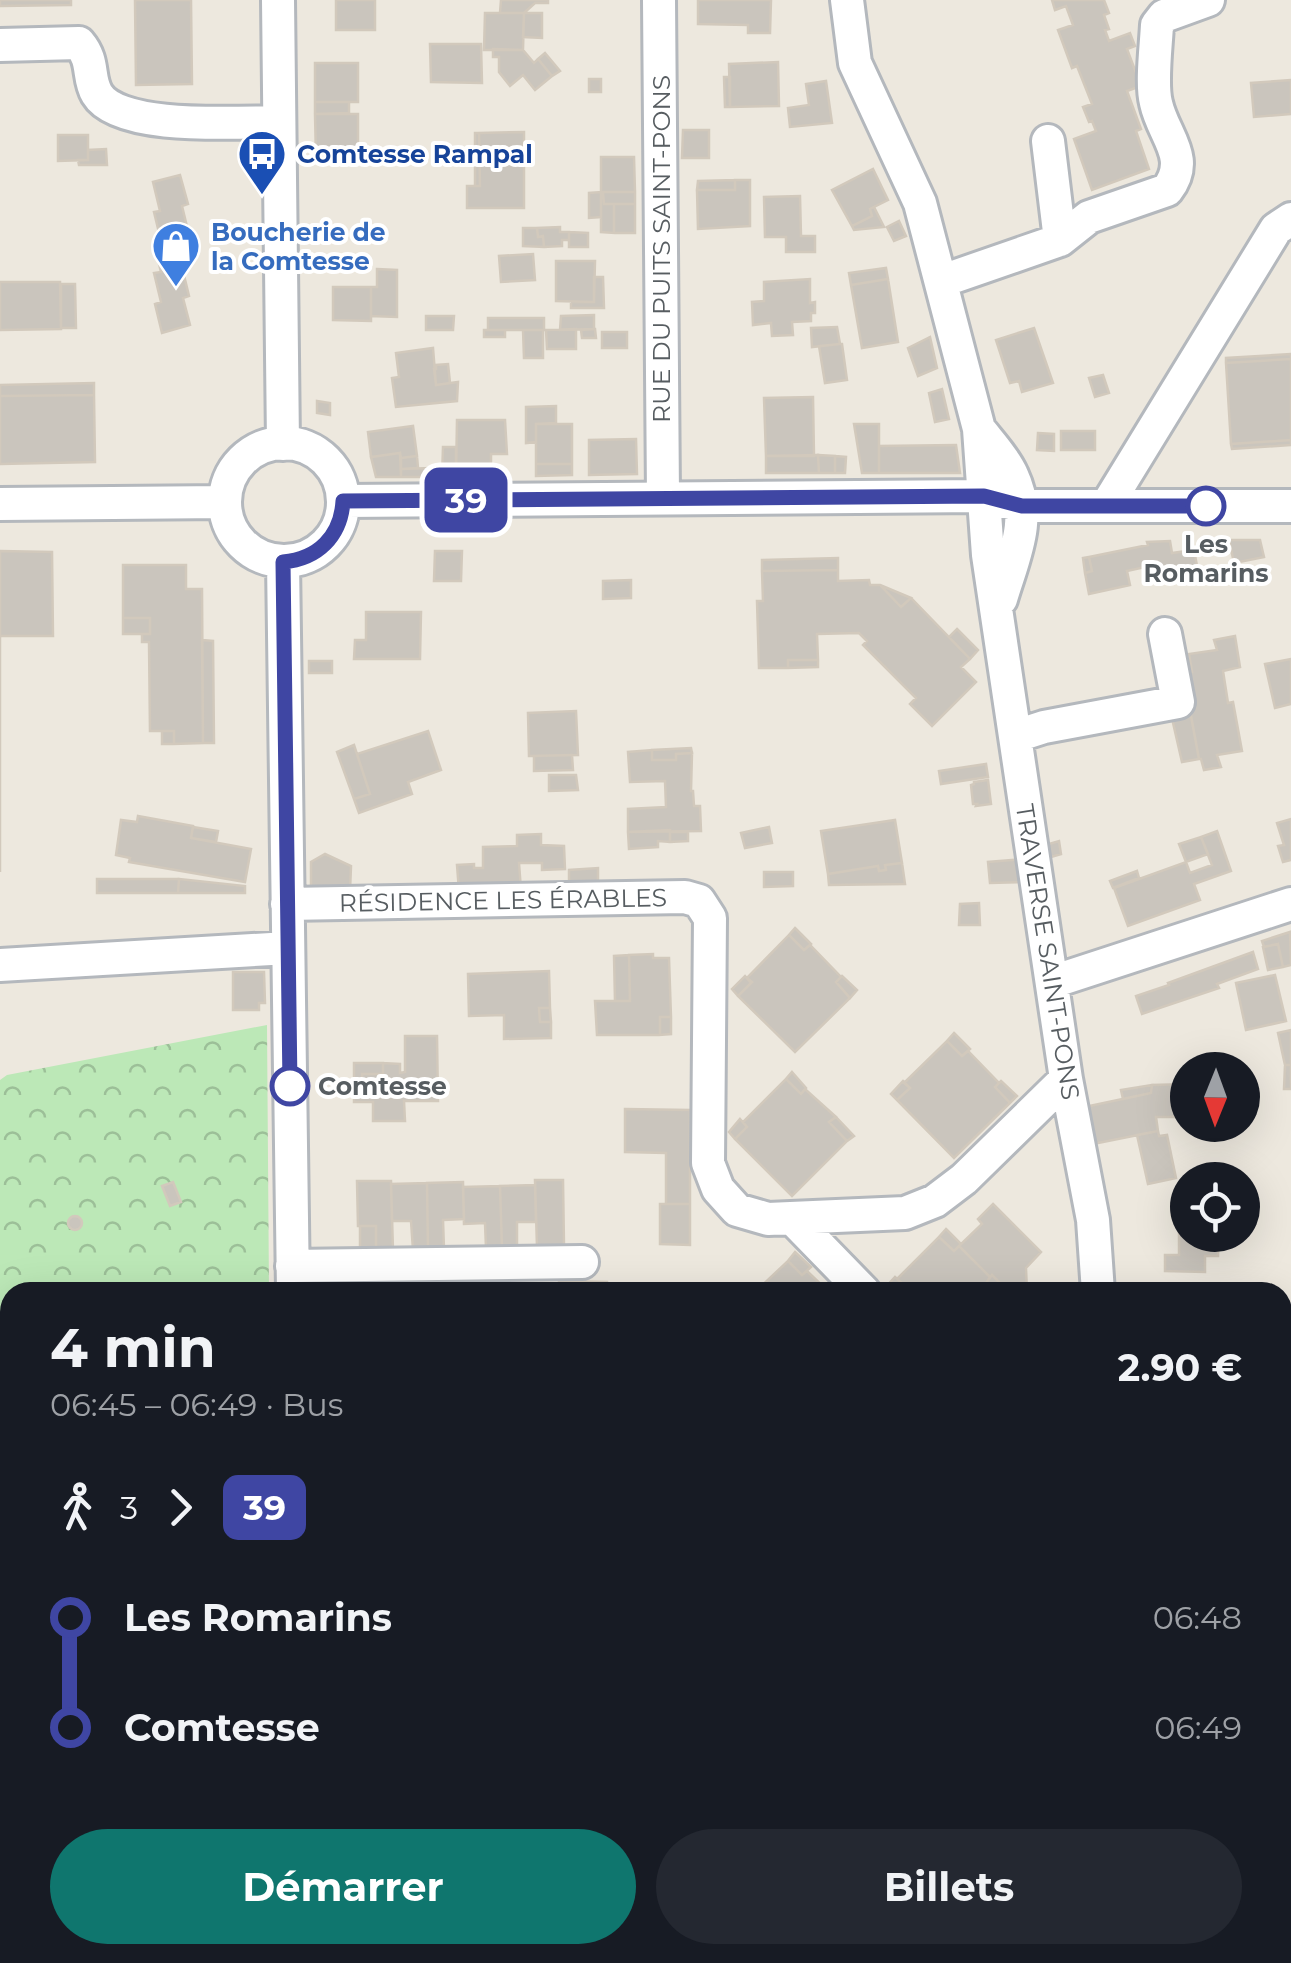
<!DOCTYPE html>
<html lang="fr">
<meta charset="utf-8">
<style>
:root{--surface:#171b24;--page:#242831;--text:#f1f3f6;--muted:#9ea1a6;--accent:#0f766e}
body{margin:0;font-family:Montserrat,sans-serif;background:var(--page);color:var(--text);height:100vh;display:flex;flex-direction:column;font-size:38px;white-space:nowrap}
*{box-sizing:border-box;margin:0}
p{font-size:32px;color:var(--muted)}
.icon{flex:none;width:55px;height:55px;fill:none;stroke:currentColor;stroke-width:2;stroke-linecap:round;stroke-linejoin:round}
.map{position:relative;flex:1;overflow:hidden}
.sheet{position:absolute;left:0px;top:1282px;width:1292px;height:682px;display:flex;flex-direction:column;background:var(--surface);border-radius:30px 30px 0 0;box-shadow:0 10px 40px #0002}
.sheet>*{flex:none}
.badge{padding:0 20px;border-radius:15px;font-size:35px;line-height:65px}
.needle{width:65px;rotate:181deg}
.tools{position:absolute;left:1170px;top:1052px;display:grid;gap:20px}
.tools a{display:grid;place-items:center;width:90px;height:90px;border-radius:50%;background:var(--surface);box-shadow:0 10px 40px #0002;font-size:50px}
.map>.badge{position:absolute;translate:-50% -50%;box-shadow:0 0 0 5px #fff}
.legs{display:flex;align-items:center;gap:15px;height:110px;padding:0 50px;font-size:32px}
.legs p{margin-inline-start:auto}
.head{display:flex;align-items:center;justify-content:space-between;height:170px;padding:0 50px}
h1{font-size:55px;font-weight:700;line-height:75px}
.primary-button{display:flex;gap:20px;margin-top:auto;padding:20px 50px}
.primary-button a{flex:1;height:115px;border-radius:60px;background:var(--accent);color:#fff;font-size:40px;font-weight:700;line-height:115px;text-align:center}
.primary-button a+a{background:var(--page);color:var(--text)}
ul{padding:0 50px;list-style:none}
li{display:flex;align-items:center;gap:35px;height:110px;font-size:38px}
li i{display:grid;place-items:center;width:15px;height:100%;margin:0 12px;background:currentColor}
li i::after{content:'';width:25px;height:25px;margin:-12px;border:8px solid;border-radius:50%;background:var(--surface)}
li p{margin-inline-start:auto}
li:first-child i{background:linear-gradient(#0000 50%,currentColor 0)}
li:last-child i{background:linear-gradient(currentColor 50%,#0000 0)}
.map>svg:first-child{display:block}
.forest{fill:url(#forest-crowns)}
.building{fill:#cac5bd;stroke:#d2c9bc;stroke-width:2.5}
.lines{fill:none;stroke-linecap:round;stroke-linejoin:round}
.minor-casing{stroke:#b4b8bd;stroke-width:38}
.minor{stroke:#fff;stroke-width:32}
.line-1-casing{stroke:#fff;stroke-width:22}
.line-1{stroke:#3f46a3;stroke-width:15}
.stop-1-dot{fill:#fff;stroke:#3f46a3;stroke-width:5}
.labels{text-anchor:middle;stroke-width:8;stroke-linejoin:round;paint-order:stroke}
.transit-label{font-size:25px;font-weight:bold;fill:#164399;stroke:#fff;text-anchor:start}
.shop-label{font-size:25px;font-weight:bold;fill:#366cbe;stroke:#fff;text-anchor:start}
.street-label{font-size:25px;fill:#575d61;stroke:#fff}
.stop-label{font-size:25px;font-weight:bold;fill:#575d61;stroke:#fff}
</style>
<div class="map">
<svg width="1291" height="1963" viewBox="0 0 1291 1963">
<defs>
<pattern id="forest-crowns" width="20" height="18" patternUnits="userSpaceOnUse" patternTransform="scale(2.5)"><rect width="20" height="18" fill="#bce8b7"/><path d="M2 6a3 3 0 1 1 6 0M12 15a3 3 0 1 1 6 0" fill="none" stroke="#9cbf98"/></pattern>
</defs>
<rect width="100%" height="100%" fill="#ede8de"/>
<!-- forest -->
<path class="forest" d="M267 1025 269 1292H10V1730L0 1727V1080L7 1075Z"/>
<!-- building -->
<path class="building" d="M0 0H71V5L0 6Z
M135 0H191L192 84 136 85Z
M336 0H375V30H336Z
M501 0H548V3H535L524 13H500Z
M698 0H771L770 33H748V25L698 24Z
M1052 0H1104L1109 13 1104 15 1109 29 1105 30 1109 41 1130 33 1135 46 1127 49 1141 86 1127 91 1141 129 1136 131 1149 169 1092 190 1074 139 1096 131 1092 121 1089 122 1083 107 1092 104 1077 66 1072 68 1058 30 1073 25 1066 6 1055 10Z
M485 13H524L523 50H484Z
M524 13H542V38L523 37Z
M430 44H481L482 83 431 82Z
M493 49 523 50 534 63 538 59 552 76 535 90 523 75 510 86 499 72V57H493Z
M545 53 560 71 552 76 538 59Z
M778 62 779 106 730 107 729 64Z
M315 63H358V102H315Z
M724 77H730V107H725Z
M589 79H601V92H589Z
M1291 80V114L1254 117 1251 83Z
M826 81 832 123 790 127 788 108 809 105 806 84Z
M315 102H349V113L315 114Z
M315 114H358V158H316Z
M683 130H709V158H682Z
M524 132V208H467V186H480L479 133Z
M475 133H479L480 186H475Z
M58 135H88V160L58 161Z
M106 149 107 165H79L78 160H88V150Z
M601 157H634L635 192H601Z
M873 169 888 200 870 209 872 216 852 226 832 190Z
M180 175 188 204 182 206 189 235 182 237 189 266 182 267 189 296 183 298 190 325 162 333 155 304 161 302 154 273 161 272 154 243 161 241 154 212 160 211 153 182Z
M735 180V190H697L698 181Z
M735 180H750V226L698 229 697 190H735Z
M601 192V217L589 218V193Z
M601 192H603L604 204H614V233L601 232Z
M603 192H635V204H604Z
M800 196 801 236H815V252H786V237H765L764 197Z
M614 204H635V233H614Z
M874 207 884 227 854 230 852 226 872 216 870 209Z
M899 221 906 236 894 241 887 227Z
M560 227V232H569V240H562V246L544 247 543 236 538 237 537 228Z
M523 228H537L538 237 543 236 544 247 523 246Z
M569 232 588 233V247H569Z
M533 254 535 280 501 282 499 256Z
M556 261H595L594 302 556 301Z
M886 268 888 279 851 285 849 273Z
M377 269 397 270V317L371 316V287H377Z
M594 277H603L604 308H571V302H594Z
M810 279V303L815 302V313H811V321L792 322 793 335 772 336 771 323 753 325 752 302 764 301V282Z
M888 279 898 342 862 348 851 285Z
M0 282H60L61 329 0 330Z
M61 284H75L76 328H61Z
M333 287H371V321L333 320Z
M594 315V329L560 330 561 316Z
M426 316H454L453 330H426Z
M488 318H544V330H488Z
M837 327 840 344 812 347 811 328Z
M1034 328 1053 383 1022 392 1019 381 1010 383 996 340Z
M576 329V349H547L546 330Z
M595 329 596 338H582L581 330Z
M484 330H505V337H484Z
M523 330H543V358H524Z
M602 332H627V348H602Z
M930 337 937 368 918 376 908 348Z
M840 344H842L847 380 825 383 819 346Z
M433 348 436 385 458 382 457 401 396 407 392 378 399 377 396 353Z
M1291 354V359L1226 363V358Z
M1291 359V440L1231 444 1226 363Z
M448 364 450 383 436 385 434 369H436V365Z
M1103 375 1109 393 1095 397 1089 378Z
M94 383V395L0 396V385Z
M942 389 949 419 935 422 929 393Z
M94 395 95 462 0 464V396Z
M813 397 814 456H766L764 398Z
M317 401 330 403V415L317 413Z
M556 406V423L536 424V442L526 443V407Z
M457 420H505L507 454H491V476L456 477Z
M536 424H572V464H536Z
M854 424H879V473H862Z
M413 426 417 456 401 458 400 453 371 457 368 432Z
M1061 431H1095V450H1061Z
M1038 433 1054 434V451L1037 450Z
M636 439 637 474 589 475V440Z
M1291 440V445L1232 449 1231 444Z
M956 445 960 473H879V446Z
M443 447H456V477H442Z
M400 453 401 477H376L371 457Z
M818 455 835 456V473H819Z
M818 455 819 473H766V456Z
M417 456 418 468 401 469V458Z
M835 456 846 457 845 473H835Z
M536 464H572V475L536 476Z
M432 468 433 470 436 469 437 477H401V469Z
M1229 540H1260L1264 557 1234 563Z
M1170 541 1172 553 1194 550 1198 571 1148 581 1145 567 1127 571 1130 585 1089 594 1085 573 1092 571 1089 557 1148 545 1147 542Z
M0 551 52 552 53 636H0V872Z
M435 551H462L461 581H434Z
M1089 557 1092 571 1085 573 1083 558Z
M838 558V570L762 571V560Z
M123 565H186V589H202L203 743 174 744V731H150L149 642H142V634H150V618H123Z
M838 570V581L869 580 870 585H880L901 607 911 598 970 659 961 667 976 682 932 726 910 704 916 698 863 645 867 641 859 633 817 634 818 660H788V668H759L757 601H763L762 571Z
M631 580V598L603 599V581Z
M880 585 911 598 901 607Z
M366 612H421L420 659H354L355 640H366Z
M123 618H150V634H123Z
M957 629 978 650 970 659 949 637Z
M1235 636 1240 667 1223 671 1228 703 1233 702 1242 751 1217 755 1221 767 1204 770 1201 759H1199L1183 674 1192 672 1189 654 1217 650 1214 640Z
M202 640 213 641 214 743H203Z
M1291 659V704L1275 708 1265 664Z
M788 660H818V667L788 668Z
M309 661H332V673H309Z
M1190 710 1199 759 1182 762 1171 714Z
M576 711 578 755 529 756 528 713Z
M162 731H174V744H162Z
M428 731 441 770 408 782 412 794 359 813 354 799 370 794 357 754Z
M354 745 370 794 354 799 337 752Z
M691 748 692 753 676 754V760H652V750Z
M652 750V760H676V754L692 753 691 791H693L694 806H700L701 831 628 832V809L666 807 665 781 630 782 628 752Z
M572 755 573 770 534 771V756Z
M986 764 988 777 941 784 939 771Z
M549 775H576L578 790 549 791Z
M988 780 991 804 976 806 977 804H973L971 785 974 784V782Z
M138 816 193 826 191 838 251 849 245 882 129 862 130 858 116 855 121 820 137 822Z
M1291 819V860L1283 862 1278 846 1284 845 1277 823Z
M895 820 902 863 885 865 886 870 879 871 878 866 828 874 821 831Z
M193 827 218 831 216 842 191 838Z
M769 827 772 843 745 848 741 833Z
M670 830V842L658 841V847L629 849 628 832Z
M1217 831 1231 871 1194 884 1200 900 1128 926 1114 888 1186 862 1190 873 1212 865 1201 837Z
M670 832H688V841L670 842Z
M541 834V845L564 846 565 869 542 870V863H519L521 890 459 891 457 865 474 864V868H483V847L517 846V835Z
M1201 837 1208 854 1186 862 1179 844Z
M1059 841 1061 854 1041 860 1039 847Z
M325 854 351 866 350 891 311 893V862Z
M1025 859 1027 882 990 883 988 862Z
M902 863 905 884 829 885 828 874 878 866 879 871 886 870 885 865Z
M598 868V889H569V870Z
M1137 871 1139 878 1113 888 1110 881Z
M764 872H793V886L764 887Z
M97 879H179L178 893H97Z
M179 879 245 886V893H178Z
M979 903 980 925H959L960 904Z
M795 928 811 944 804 950 789 935Z
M1290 932 1291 965 1283 967 1278 944 1264 947 1262 941Z
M789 935 804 950 810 945 841 977 836 982 850 998 795 1052 738 996 752 982 747 978Z
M1278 944 1283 967 1268 970 1263 947Z
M1253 952 1258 969 1217 984 1219 988 1142 1014 1136 996 1169 985 1168 983Z
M653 954V958H669L671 1017H660V1035H597L595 1001H630L629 955Z
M629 955 630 1001H615L614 956Z
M549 971 550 1008H539L540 1022H551V1038L504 1039V1015L469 1016 468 974Z
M233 972H264L265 1003H259V1010H233Z
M1275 975 1286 1021 1246 1030 1236 983Z
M745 976 751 983 738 996 732 989Z
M842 976 857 990 850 998 836 982Z
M539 1008H550L551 1022H540Z
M660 1017H671V1034L660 1035Z
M1291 1030V1065H1285L1278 1033Z
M954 1033 970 1049 962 1056 947 1041Z
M405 1036H437L438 1101H404L405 1121H373V1102H354V1088H363L362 1074H383V1063L400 1064V1073L405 1072Z
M947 1041 962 1056 968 1051 999 1083 995 1087 1010 1103 954 1158 897 1100 910 1088 904 1083Z
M354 1063H383V1074H362L363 1088H354Z
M1285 1065H1291V1089H1284Z
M792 1072 806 1088 801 1094 786 1079Z
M786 1079 801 1094 805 1089 836 1117 829 1122 847 1141 792 1196 735 1139 747 1127 743 1122Z
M903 1081 910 1088 897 1100 891 1094Z
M1001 1081 1017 1096 1010 1103 995 1087Z
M1188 1084V1117H1156L1158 1131 1088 1145 1080 1108 1151 1093 1152 1085Z
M1152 1085 1151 1093 1123 1099 1121 1090Z
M625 1109 690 1110V1204H666V1153L625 1152Z
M836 1117 854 1136 847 1141 829 1122Z
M740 1119 747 1127 735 1139 729 1132Z
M1158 1131 1159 1136 1167 1135 1176 1178 1148 1184 1137 1135Z
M535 1180H563L564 1246 537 1247Z
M357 1181H391L393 1251H376V1226H358Z
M173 1182 181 1202 170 1206 162 1186Z
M463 1182 464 1219 443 1220 444 1249 428 1250 427 1183Z
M427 1183 428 1250H413L411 1221H392L391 1184Z
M535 1185 536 1222H517V1247L502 1248 500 1186Z
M500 1186 502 1248H486L485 1223 464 1224 463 1187Z
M660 1204H690V1245L660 1244Z
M993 1204 1041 1252 1026 1268 1027 1292H1008L992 1275 990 1277 959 1246 982 1224 978 1219Z
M1179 1214H1188V1235H1219L1218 1256H1205V1272L1165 1271V1255H1179Z
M68 1223a7 7 0 1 1 14 0a7 7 0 1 1-14 0Z
M360 1226H376V1251H360Z
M946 1229 961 1244 954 1251 939 1237Z
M939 1237 954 1251 959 1246 990 1277 986 1283 995 1292H893L902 1283 897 1279Z
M795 1252 811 1267 802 1275 788 1261Z
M788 1261 802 1275 807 1271 829 1292H755Z
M992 1275 1009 1292H995L986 1283Z
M895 1277 902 1283 893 1292H885L883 1290Z
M559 1281 607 1282V1292H558Z
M1123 1288H1175V1292H1122Z
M1291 1318V1353L1282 1351Z
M1291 1481V1543H1282V1482Z
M1291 1568V1581L1282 1584V1571Z
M1282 1766 1291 1786V1798L1282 1802Z
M10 1790V1837L0 1830V1803Z
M0 1895 10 1907V1917L0 1907Z
M1282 1946 1289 1963H1238L1235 1955H1282Z
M160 1955H207L208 1956 203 1963H153Z
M338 1955H409L403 1963H344L337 1957Z
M409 1955H424L429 1959 426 1963H403Z
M1017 1955H1051L1048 1963H1041Z"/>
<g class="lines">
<!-- minor casing -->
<g class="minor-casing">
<path id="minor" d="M278 0 283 444
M659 0 663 497
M847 0 855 63 920 203 979 429 988 555 1066 1079 1093 1220 1098 1292
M0 45 79 43C95 62 87 77 97 94 119 131 238 122 279 122
M1048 141 1060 240
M942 281 1060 240 1089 217 1167 190C1192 158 1163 136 1156 103 1151 84 1156 46 1157 25L1164 16 1208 0
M979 429C990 443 1005 459 1012 475 1033 520 1014 555 1001 599
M225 502a59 59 0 1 1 118 0a59 59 0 1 1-118 0Z
M343 501 984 496 1022 506H1291
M0 504 225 502
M1107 505 1276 229 1291 219
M283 561 293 1292
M1016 736 1044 727 1178 702 1165 634
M287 904 685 897 699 901 710 918 708 1163 718 1189 737 1210 768 1219 905 1213 935 1201 964 1179 1066 1079
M0 965 288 948
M1052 982 1291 904
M792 1218 864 1292
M292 1266 582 1262
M1282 1473 1291 1472
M1282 1640 1284 1639
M1282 1820 1291 1816
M1282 1896 1291 1918
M0 1953 9 1963
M545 1955 557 1963
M719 1963 724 1955
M1095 1963 1097 1955"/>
</g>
<!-- minor -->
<use href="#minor" class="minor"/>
</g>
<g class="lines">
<!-- line-1 casing -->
<g class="line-1-casing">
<path id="line-1" d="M290 1086 283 562C318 559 341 536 343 501L984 496 1022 506H1206"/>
</g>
<!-- line-1 -->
<use href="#line-1" class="line-1"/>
</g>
<!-- icons -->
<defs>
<g id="bus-pin" transform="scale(2.5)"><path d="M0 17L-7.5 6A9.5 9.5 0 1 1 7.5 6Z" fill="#1a4fb4" stroke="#fff"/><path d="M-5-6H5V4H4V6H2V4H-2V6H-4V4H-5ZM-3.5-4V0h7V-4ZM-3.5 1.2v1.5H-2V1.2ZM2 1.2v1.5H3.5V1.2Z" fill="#fff"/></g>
<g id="shop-pin" transform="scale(2.5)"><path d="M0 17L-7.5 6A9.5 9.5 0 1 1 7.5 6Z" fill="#3f7fe0" stroke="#fff"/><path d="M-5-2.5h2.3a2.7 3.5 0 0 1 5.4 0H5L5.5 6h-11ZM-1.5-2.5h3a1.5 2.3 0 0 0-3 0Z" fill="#fff"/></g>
</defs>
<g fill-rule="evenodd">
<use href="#bus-pin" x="262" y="154"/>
<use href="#shop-pin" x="176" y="246"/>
</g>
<!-- markers -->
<g class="stop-1-dot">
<circle cx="1206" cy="506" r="18"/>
<circle cx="290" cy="1086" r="18"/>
</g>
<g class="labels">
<!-- transit labels -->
<g class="transit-label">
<text x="297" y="163">Comtesse Rampal</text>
</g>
<!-- shop labels -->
<g class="shop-label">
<text x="211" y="241">Boucherie de<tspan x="211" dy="29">la Comtesse</tspan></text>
</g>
<!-- street labels -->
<g class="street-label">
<text transform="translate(661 249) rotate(-90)" y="9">RUE DU PUITS SAINT-PONS</text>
<text transform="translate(503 900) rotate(-1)" y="9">RÉSIDENCE LES ÉRABLES</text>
<text transform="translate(1048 952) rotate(81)" y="9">TRAVERSE SAINT-PONS</text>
</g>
<!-- stop labels -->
<g class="stop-label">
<text x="1206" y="553">Les<tspan x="1206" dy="29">Romarins</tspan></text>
<text x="318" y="1095" text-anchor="start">Comtesse</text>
</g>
</g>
</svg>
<div class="tools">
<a><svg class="needle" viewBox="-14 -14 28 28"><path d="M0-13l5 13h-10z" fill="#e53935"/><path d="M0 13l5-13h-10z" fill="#9ea1a6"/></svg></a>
<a><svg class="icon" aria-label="locate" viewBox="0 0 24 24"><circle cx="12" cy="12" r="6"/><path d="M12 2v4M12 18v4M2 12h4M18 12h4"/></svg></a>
</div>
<b class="badge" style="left:466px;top:500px;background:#3f46a3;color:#fff">39</b>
<section class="sheet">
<div class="head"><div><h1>4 min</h1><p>06:45 – 06:49 · Bus</p></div><b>2.90 €</b></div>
<div class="legs"><svg class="icon" aria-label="walk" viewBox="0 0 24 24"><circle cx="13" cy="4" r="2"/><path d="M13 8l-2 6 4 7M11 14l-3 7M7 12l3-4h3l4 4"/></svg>3<svg class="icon" aria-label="forward" viewBox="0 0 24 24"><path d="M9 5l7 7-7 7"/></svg><b class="badge" style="background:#3f46a3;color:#fff">39</b></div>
<ul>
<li><i style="color:#3f46a3"></i><b>Les Romarins</b><p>06:48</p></li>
<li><i style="color:#3f46a3"></i><b>Comtesse</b><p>06:49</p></li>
</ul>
<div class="primary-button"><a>Démarrer</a><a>Billets</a></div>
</section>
</div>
